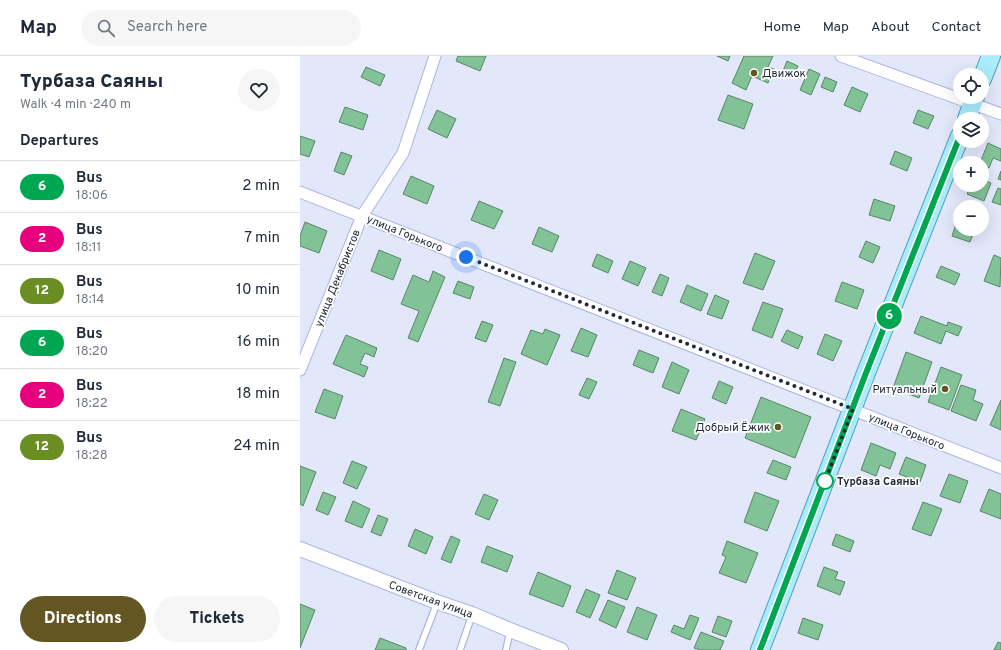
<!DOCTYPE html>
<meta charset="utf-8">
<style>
:root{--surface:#fff;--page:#f6f6f7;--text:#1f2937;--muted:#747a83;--line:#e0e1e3;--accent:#645623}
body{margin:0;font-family:Overpass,sans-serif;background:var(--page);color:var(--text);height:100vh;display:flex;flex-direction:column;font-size:15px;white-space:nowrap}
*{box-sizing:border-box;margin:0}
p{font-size:13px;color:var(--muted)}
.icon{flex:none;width:22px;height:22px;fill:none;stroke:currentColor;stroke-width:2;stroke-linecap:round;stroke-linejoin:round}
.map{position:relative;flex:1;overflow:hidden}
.side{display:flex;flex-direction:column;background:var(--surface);width:300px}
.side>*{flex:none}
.badge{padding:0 8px;border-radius:13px;font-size:14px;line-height:26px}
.controls{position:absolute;left:653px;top:12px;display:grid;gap:8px}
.controls a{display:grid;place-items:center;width:36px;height:36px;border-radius:50%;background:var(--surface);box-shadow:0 4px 16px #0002;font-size:20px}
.you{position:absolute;width:20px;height:20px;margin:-10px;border:3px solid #fff;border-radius:50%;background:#1a73e8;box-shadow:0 0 0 6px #1a73e833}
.map>.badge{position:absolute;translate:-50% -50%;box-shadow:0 0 0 2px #fff}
h2{padding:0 20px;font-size:15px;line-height:36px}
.round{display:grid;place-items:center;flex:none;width:42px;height:42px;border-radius:21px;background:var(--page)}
.overview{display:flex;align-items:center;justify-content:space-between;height:68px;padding:0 20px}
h1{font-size:19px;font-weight:800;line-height:30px}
.cta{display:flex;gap:8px;margin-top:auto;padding:8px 20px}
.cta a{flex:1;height:46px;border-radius:24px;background:var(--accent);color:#fff;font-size:16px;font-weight:800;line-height:46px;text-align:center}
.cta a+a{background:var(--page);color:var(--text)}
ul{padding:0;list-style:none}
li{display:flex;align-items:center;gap:12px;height:52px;padding:0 20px;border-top:1px solid var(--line)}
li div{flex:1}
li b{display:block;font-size:15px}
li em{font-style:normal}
li .badge{min-width:44px;font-weight:700;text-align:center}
header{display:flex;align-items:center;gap:24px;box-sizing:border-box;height:56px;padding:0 20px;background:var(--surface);border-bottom:1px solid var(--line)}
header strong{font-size:19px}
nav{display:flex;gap:22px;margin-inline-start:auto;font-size:14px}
.search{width:280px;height:36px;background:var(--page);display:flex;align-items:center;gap:10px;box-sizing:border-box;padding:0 14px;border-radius:22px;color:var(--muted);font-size:15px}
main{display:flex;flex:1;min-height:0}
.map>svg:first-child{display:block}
.building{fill:#82c297;stroke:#598668}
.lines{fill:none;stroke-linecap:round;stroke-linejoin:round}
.service-casing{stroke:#abb6e4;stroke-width:8}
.minor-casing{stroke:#abb6e4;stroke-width:13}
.tertiary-casing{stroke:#abb6e4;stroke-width:16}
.primary-casing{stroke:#55a0b6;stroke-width:20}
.service{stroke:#fff;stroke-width:5.5}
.minor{stroke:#fff;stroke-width:11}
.tertiary{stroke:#fff;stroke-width:14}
.primary{stroke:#a9ecfb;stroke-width:18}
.line-casing{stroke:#fff;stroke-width:9}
.line{stroke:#00a651;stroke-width:6}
.walk{stroke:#24283a;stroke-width:4;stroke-dasharray:0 7.2}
.poi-dot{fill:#645623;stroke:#fff;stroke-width:1.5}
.stop-dot{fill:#fff;stroke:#00a651;stroke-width:2}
.labels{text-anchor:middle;stroke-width:3.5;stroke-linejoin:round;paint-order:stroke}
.poi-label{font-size:11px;fill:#24283a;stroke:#fff;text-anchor:end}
.street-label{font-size:11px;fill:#24283a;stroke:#fff}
.stop-label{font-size:11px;font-weight:bold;fill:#24283a;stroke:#fff;text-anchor:start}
</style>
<header>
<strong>Map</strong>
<div class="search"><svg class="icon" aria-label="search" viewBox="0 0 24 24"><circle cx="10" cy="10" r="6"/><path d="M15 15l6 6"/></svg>Search here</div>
<nav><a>Home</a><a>Map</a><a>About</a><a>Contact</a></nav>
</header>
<main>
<section class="side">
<div class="overview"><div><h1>Турбаза Саяны</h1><p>Walk · 4 min · 240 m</p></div><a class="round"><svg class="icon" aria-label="heart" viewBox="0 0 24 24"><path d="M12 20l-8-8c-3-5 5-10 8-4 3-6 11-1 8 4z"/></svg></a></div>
<h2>Departures</h2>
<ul>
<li><span class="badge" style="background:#00a651;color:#fff">6</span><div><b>Bus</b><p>18:06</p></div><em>2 min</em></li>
<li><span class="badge" style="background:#e6007e;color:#fff">2</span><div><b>Bus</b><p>18:11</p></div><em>7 min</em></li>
<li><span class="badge" style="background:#6b8e23;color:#fff">12</span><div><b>Bus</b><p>18:14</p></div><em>10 min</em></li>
<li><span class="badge" style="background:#00a651;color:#fff">6</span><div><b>Bus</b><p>18:20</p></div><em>16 min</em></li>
<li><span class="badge" style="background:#e6007e;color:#fff">2</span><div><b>Bus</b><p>18:22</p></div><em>18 min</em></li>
<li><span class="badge" style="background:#6b8e23;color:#fff">12</span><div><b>Bus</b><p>18:28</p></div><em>24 min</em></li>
</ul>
<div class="cta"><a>Directions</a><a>Tickets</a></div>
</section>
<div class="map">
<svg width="701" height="594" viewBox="0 0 701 594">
<rect width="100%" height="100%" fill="#e2e7fa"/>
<!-- building -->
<path class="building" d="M158 0H186L180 15 156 5Z
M417 0H430L428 5Z
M444 0H473L468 11 474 13 468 27 452 20 446 34 432 27Z
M487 5 498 10 493 20 483 15Z
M66 11 85 19 80 30 61 21Z
M509 13 520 18 511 39 500 34Z
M525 21 537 26 533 36 521 31Z
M552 31 568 38 560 56 544 49Z
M428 39 453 48 444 73 418 64Z
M45 51 68 59 63 74 39 66Z
M137 54 156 63 147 82 128 73Z
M618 54 634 60 628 73 613 67Z
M0 80 15 85 9 101 0 98Z
M688 87 701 93V105L693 102 689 112 682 110V107H680Z
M595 95 612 102 607 115 590 108Z
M41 96 52 100 44 119 34 115Z
M701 115V124L698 123Z
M111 120 134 130 127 148 103 138Z
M682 123 691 127 684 145 667 138 671 129H682Z
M698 132 701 133V149L692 146Z
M574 143 595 150 590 165 569 159Z
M179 145 203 155 194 173 171 164Z
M659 159 660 173H675L670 186 652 180Z
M5 166 27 175 19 197 0 190V180Z
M239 171 259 180 252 196 232 188Z
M566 185 580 191 573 207 559 201Z
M79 194 101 203 93 224 71 215Z
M455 197 475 205 463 234 443 227Z
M297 198 313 205 308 217 292 210Z
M694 199 701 202 700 231 684 225Z
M330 205 346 212 338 230 322 223Z
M641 210 660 218 655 229 636 221Z
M133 215 145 221 118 286 108 282 119 255 101 248 113 219 129 226Z
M360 218 369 222 362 240 352 236Z
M158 225 174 231 170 243 153 237Z
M542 226 564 234 557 253 535 245Z
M387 229 408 238 401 255 380 246Z
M415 239 429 245 422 263 407 258Z
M463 246 483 253 472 282 452 274Z
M621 260 647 270 648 266 662 271 658 280 646 275 641 288 614 277Z
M182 265 193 269 186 286 175 282Z
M281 272 297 279 288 301 271 295Z
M245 273 260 279 247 309 221 298 231 274 243 278Z
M487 274 503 281 498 293 481 285Z
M525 278 542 285 533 305 517 298Z
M46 279 77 292 74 301 65 297 60 308 68 311 64 321 33 308Z
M339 294 359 302 353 317 333 309Z
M606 296 632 306 619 342 593 332Z
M204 302 216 306 200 350 188 346Z
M372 306 389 314 379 338 362 331Z
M641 311 662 319 649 354 628 346Z
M287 322 297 326 289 343 279 339Z
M419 325 433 331 426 348 412 342Z
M661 329 676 334 673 344 683 348 676 365 651 355Z
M24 333 43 340 35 363 15 356Z
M461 341 511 361 495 402 445 382Z
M701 344V374L690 369Z
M381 353 405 363 396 384 372 375Z
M571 387 596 397 590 413 580 409 576 420 561 414Z
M606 401 626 409 620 426 599 418Z
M473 404 491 411 486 424 467 417Z
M52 405 67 411 57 433 43 427Z
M0 410 16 416 3 450 0 448Z
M649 418 668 425 660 447 640 440Z
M689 433 701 438V463L680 455Z
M23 436 36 441 28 459 16 454Z
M455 436 479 445 467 475 444 466Z
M184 438 198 444 189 464 175 458Z
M53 445 70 453 62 472 45 465Z
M623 446 642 453 631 480 612 473Z
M78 459 88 463 81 480 71 476Z
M115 473 133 481 126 498 108 490Z
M536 478 554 485 550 496 532 489Z
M151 480 160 484 151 507 141 503Z
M427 485 458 497 446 527 419 517 426 501 422 499Z
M187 490 213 500 207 516 181 506Z
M524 511 538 516 535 523 545 526 540 539 517 530Z
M317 514 336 522 327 544 308 537Z
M238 516 271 530 263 551 229 538Z
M286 533 300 539 290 562 276 556Z
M308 544 325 551 316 572 299 564Z
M0 548 15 554 0 592Z
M337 551 357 559 347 584 327 576Z
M390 559 399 562 390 584 371 576 374 569 384 573Z
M418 560 432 565 426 581 412 576Z
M503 562 523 569 518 584 498 577Z
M401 576 424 585 420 594H401L394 592Z
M80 582 106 592V594H75Z
M698 586 701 587V594H694Z"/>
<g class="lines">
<!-- service casing -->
<g class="service-casing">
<path id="service" d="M119 594 137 547
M160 594 172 559
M206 594 210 575"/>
</g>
<!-- minor casing -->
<g class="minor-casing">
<path id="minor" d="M541 0 701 58
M0 136 701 412
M0 314 62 160 103 97 135 0"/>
</g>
<!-- tertiary casing -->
<g class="tertiary-casing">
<path id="tertiary" d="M0 493 137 546 172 558 210 574 261 594"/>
</g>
<!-- primary casing -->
<g class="primary-casing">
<path id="primary" d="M682 23 691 0
M667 63 675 41
M460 594 566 317 660 80"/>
</g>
<!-- service -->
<use href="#service" class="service"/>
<!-- minor -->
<use href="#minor" class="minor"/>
<!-- tertiary -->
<use href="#tertiary" class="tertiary"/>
<!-- primary -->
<use href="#primary" class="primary"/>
</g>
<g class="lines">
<!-- line casing -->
<g class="line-casing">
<path id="line" d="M460 594 566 317 660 80"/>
</g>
<!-- line -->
<use href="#line" class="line"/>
<!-- walk -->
<path class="walk" d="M166 201 553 353 525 425"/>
</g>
<!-- markers -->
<g class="poi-dot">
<circle cx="454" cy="17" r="4"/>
<circle cx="645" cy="333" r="4"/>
<circle cx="478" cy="371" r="4"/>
</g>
<circle class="stop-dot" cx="525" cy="425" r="8"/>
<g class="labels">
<!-- poi labels -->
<g class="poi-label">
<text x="462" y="21" text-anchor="start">Движок</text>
<text x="637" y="337">Ритуальный</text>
<text x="470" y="375">Добрый Ёжик</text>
</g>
<!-- street labels -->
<g class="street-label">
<text transform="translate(105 177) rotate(22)" y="4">улица Горького</text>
<text transform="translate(37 222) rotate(-68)" y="4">улица Декабристов</text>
<text transform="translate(607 375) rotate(22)" y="4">улица Горького</text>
<text transform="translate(131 543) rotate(20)" y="4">Советская улица</text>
</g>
<!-- stop labels -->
<g class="stop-label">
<text x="537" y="429">Турбаза Саяны</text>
</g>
</g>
</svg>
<div class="controls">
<a><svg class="icon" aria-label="locate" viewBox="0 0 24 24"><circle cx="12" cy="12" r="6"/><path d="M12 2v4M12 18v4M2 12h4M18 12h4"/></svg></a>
<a><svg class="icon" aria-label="layers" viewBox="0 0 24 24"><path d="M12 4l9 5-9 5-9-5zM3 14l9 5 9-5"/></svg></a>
<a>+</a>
<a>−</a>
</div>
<div class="you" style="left:166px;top:201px"></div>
<b class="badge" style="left:589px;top:260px;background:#00a651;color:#fff">6</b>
</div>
</main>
